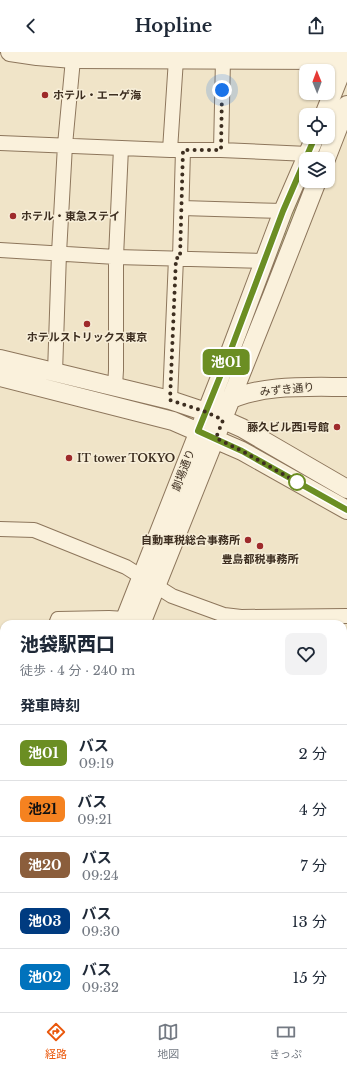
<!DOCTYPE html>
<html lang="ja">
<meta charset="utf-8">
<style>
:root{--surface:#fff;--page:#f2f2f3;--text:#1f2937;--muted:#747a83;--line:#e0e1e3;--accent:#ea580c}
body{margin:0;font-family:"Libre Baskerville","Noto Sans JP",serif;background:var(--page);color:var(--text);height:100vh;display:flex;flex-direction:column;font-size:15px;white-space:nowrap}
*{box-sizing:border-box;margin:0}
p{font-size:13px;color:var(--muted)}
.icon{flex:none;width:22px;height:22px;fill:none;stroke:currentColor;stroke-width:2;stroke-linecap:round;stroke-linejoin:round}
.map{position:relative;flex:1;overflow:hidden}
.sheet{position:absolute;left:0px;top:568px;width:347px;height:392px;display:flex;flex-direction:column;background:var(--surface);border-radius:12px 12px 0 0;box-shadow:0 1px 3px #0004}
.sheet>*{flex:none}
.badge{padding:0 8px;border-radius:6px;font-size:14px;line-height:26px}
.needle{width:26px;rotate:359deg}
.controls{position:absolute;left:299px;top:12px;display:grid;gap:8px}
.controls a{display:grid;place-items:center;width:36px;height:36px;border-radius:8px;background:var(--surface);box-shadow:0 1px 3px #0004;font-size:20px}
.you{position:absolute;width:20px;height:20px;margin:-10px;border:3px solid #fff;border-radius:50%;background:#1a73e8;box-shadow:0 0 0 6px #1a73e833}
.map>.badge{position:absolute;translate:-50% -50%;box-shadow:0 0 0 2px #fff}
h2{padding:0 20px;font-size:15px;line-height:36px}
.round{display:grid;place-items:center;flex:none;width:42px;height:42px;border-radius:8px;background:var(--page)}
.summary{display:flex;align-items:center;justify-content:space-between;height:68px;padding:0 20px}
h1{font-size:19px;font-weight:800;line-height:30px}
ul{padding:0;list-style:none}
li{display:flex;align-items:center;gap:12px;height:56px;padding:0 20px;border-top:1px solid var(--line)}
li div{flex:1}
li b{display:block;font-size:15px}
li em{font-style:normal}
li .badge{min-width:44px;font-weight:700;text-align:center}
header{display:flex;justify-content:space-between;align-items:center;height:52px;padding:0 20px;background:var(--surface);font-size:18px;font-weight:800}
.tab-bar{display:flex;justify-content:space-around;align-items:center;height:56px;border-top:1px solid var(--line);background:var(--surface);font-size:11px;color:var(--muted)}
.tab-bar a{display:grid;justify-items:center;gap:2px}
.tab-bar .selected{color:var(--accent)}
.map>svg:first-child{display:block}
.grass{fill:url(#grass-dots)}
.park{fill:url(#park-tufts)}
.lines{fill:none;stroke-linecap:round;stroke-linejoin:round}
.minor-casing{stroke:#8d765c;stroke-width:16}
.tertiary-casing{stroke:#8d765c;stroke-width:20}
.minor{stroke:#faf1dc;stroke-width:14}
.tertiary{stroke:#faf1dc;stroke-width:18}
.line-casing{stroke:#fff;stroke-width:9}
.line{stroke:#6b8e23;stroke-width:6}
.walk{stroke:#3d2e20;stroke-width:4;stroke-dasharray:0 7.2}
.poi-dot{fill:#9e2a2b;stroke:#f7eed8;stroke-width:1.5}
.stop-dot{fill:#fff;stroke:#6b8e23;stroke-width:2}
.labels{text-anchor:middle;stroke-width:3;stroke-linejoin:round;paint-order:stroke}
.poi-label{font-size:11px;font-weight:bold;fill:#3d2e20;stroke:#f7eed8;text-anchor:start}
.street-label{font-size:11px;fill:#3d2e20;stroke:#f7eed8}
</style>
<header><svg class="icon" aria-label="back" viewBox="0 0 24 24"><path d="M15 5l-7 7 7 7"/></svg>Hopline<svg class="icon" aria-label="share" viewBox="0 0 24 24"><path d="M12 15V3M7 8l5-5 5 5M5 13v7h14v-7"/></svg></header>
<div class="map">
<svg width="347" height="960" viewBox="0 0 347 960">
<defs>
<pattern id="grass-dots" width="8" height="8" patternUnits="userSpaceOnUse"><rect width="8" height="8" fill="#c9cf9b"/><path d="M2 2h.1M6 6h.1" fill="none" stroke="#aeb285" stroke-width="1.8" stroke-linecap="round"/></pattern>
<pattern id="park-tufts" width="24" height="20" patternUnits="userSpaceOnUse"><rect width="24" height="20" fill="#c9cf9b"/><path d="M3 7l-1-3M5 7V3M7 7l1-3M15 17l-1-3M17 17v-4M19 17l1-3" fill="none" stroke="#aeb285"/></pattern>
</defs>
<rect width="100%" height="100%" fill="#f0e4c8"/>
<!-- grass -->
<path class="grass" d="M306 127V129H309L276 212 241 291Z"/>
<!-- park -->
<path class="park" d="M343 633H347V767H343Z"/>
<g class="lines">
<!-- minor casing -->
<g class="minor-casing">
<path id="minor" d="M0 91 170 98H221L308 102
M170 98 176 7
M221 98 223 7
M182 156 283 159
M0 198 116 205 264 209
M180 206 183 98
M55 321 59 201 65 93 73 7
M115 334 116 318V205L121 96
M170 348 176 206
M0 477 34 478 126 515 172 544 224 563 241 565 347 564
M56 572 58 567 109 566 125 567
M0 629 4 630
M0 712 4 702
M343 773H347
M0 782 4 783
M343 951 347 941
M49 956 59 960
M200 960 202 956"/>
</g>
<!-- tertiary casing -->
<g class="tertiary-casing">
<path id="tertiary" d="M10 0 37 4 73 7 347 8
M324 63 347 5
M326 107 347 53
M0 307 170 348 206 360 242 376 347 437
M0 325 173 369 242 399 347 458
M225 350C260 332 308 335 347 335
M123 572 230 300 283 159 315 85
M141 572 272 244 317 129
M0 881 4 871
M0 928 4 918"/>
</g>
<!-- minor -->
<use href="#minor" class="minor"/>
<!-- tertiary -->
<use href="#tertiary" class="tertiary"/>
</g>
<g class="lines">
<!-- line casing -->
<g class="line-casing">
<path id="line" d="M315 85 283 159 230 300 198 379 242 399 347 458"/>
</g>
<!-- line -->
<use href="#line" class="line"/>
<!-- walk -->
<path class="walk" d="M222 38 221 98H183L180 206H176L170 348 206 360 223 368 216 386 242 399 297 430"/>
</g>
<!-- markers -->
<g class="poi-dot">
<circle cx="45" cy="43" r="4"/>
<circle cx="13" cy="164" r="4"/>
<circle cx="87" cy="272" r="4"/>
<circle cx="337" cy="375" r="4"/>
<circle cx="69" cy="406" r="4"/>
<circle cx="248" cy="488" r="4"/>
<circle cx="260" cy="494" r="4"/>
</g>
<circle class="stop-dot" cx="297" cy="430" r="8"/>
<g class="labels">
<!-- poi labels -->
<g class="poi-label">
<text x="53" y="47">ホテル・エーゲ海</text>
<text x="21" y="168">ホテル・東急ステイ</text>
<text x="87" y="289" text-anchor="middle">ホテルストリックス東京</text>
<text x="329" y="379" text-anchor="end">藤久ビル西1号館</text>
<text x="77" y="410">IT tower TOKYO</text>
<text x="240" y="492" text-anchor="end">自動車税総合事務所</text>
<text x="260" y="511" text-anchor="middle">豊島都税事務所</text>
</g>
<!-- street labels -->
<g class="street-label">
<text transform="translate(287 337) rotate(-5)" y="4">みずき通り</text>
<text transform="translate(183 418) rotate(-69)" y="4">劇場通り</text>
</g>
</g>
</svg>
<div class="controls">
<a><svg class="needle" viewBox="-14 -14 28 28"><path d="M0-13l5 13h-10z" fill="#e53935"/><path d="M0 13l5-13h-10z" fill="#747a83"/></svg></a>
<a><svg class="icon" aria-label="locate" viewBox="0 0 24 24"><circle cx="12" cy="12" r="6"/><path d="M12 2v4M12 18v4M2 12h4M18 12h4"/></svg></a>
<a><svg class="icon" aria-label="layers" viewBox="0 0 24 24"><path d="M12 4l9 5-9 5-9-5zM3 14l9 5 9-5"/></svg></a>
</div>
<div class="you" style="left:222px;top:38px"></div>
<b class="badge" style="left:226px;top:310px;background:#6b8e23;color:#fff">池01</b>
<section class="sheet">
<div class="summary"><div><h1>池袋駅西口</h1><p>徒歩 · 4 分 · 240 m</p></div><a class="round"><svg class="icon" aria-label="heart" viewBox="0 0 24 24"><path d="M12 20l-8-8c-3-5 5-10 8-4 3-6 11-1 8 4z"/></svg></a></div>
<h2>発車時刻</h2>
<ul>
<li><span class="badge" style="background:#6b8e23;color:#fff">池01</span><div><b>バス</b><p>09:19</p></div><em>2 分</em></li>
<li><span class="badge" style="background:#f58220;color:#111">池21</span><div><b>バス</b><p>09:21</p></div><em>4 分</em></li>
<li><span class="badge" style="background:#8b5e3c;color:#fff">池20</span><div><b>バス</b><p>09:24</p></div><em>7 分</em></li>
<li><span class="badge" style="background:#003b80;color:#fff">池03</span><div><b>バス</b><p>09:30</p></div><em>13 分</em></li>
<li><span class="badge" style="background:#0072bc;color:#fff">池02</span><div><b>バス</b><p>09:32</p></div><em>15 分</em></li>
</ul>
</section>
</div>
<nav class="tab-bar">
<a class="selected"><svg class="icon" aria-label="directions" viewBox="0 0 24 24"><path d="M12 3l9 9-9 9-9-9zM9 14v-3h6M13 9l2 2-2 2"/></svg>経路</a>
<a><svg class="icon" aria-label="map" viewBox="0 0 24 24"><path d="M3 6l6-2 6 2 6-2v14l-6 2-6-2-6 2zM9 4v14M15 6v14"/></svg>地図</a>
<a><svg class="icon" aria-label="tickets" viewBox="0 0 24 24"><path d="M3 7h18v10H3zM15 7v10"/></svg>きっぷ</a>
</nav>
